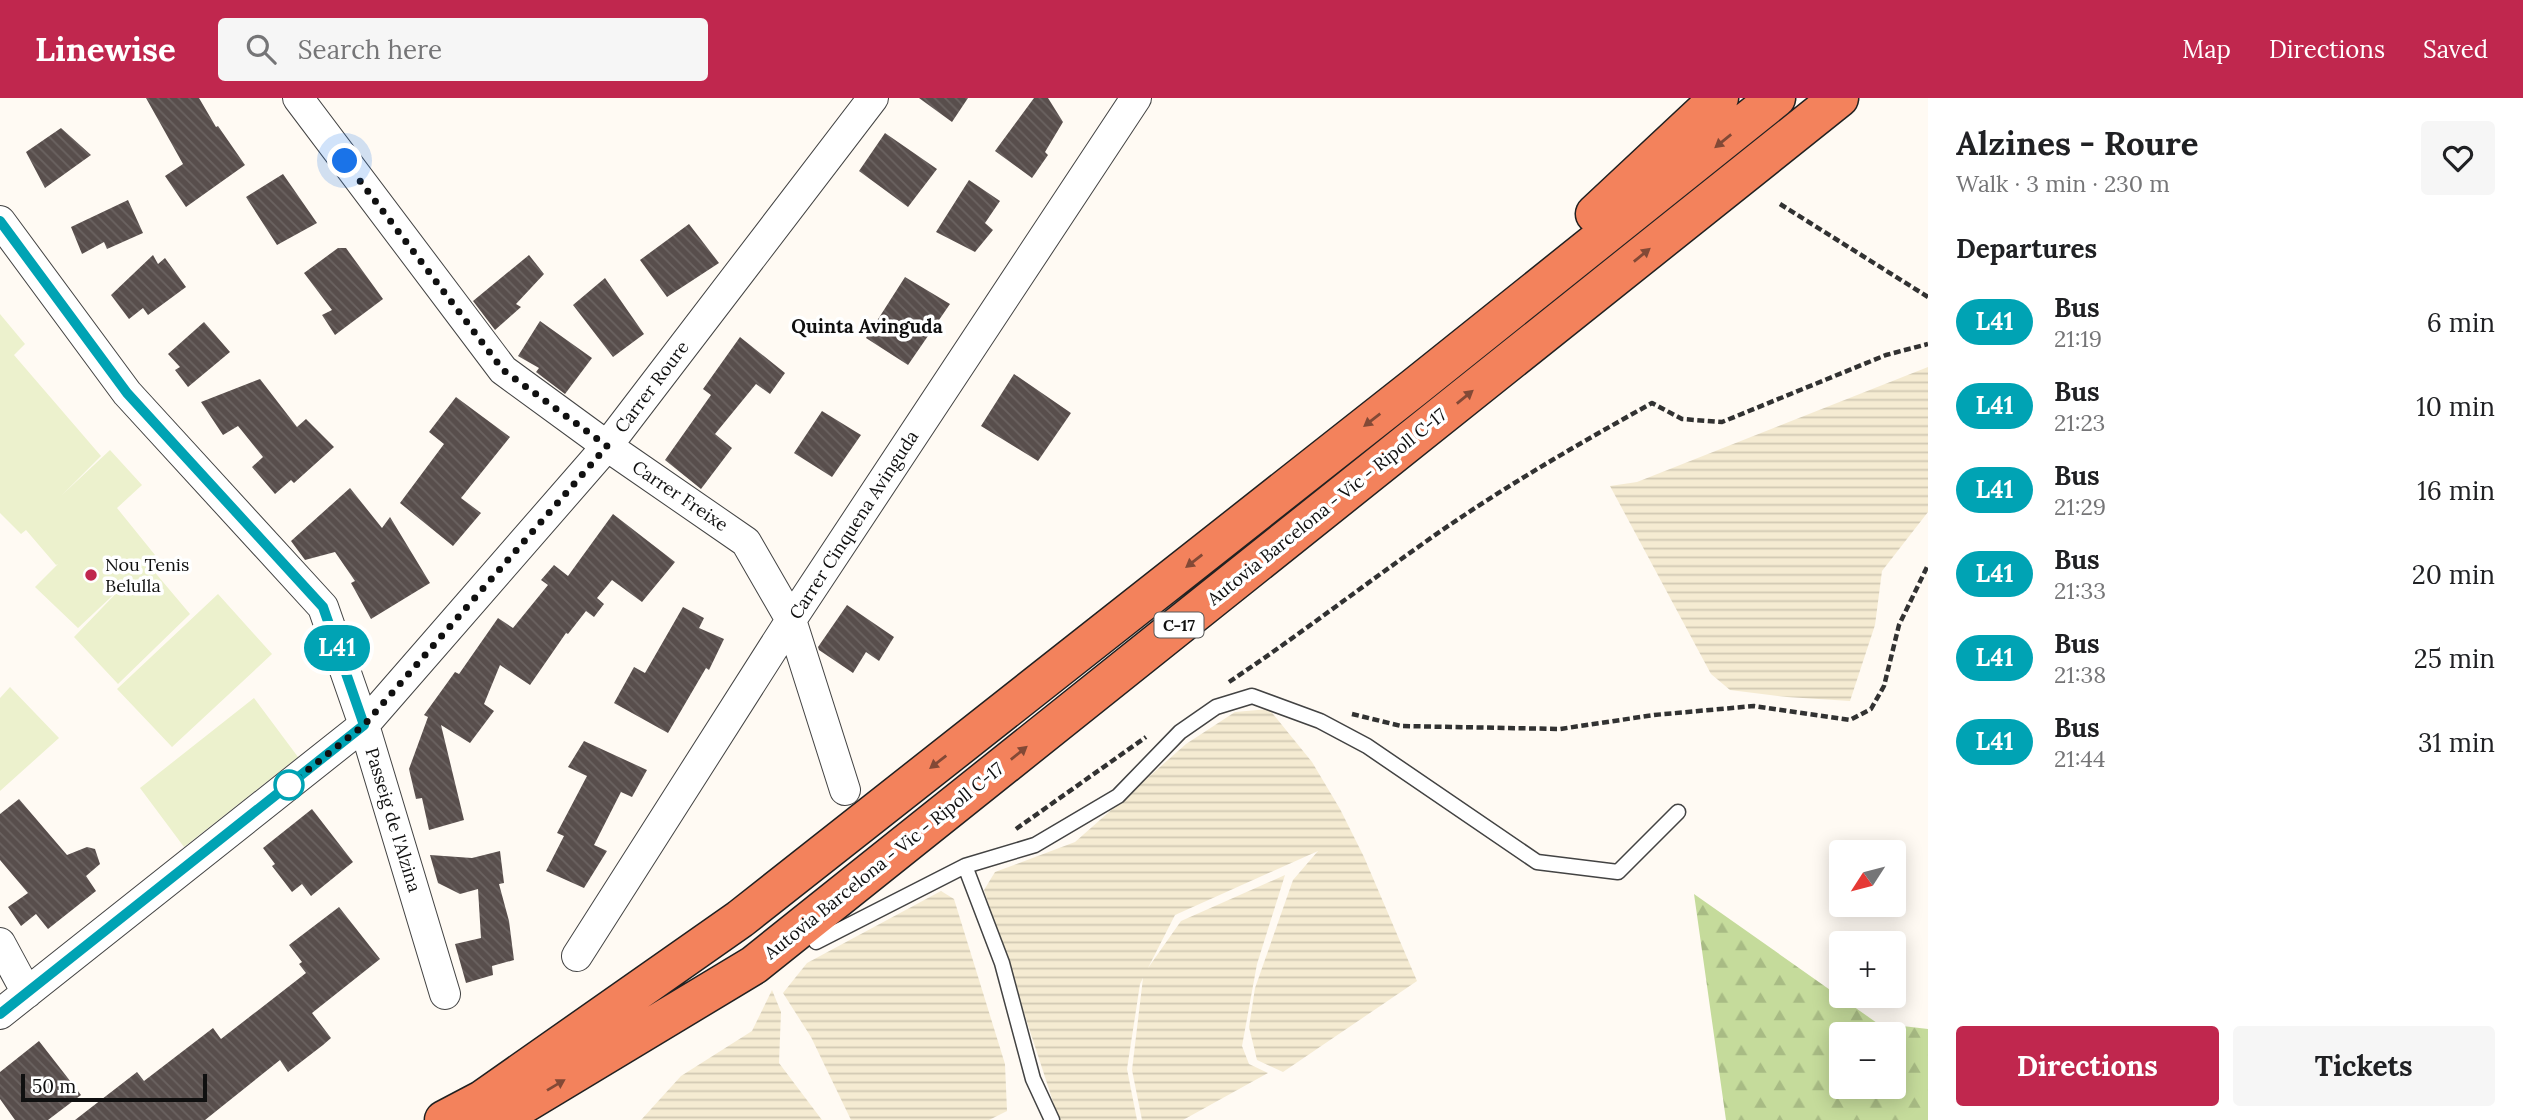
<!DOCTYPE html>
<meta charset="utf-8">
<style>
:root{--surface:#fff;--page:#f6f6f6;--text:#202124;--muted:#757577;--accent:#c0274e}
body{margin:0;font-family:Lora,serif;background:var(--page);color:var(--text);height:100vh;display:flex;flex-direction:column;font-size:26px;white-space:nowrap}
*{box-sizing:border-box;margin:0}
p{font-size:23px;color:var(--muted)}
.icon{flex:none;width:38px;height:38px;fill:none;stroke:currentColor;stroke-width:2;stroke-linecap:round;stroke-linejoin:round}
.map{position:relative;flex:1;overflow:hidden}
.panel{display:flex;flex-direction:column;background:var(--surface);width:595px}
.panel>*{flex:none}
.badge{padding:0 14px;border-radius:23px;font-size:24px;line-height:46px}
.needle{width:46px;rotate:234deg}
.tools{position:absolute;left:1829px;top:742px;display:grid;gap:14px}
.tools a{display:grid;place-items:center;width:77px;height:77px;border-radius:7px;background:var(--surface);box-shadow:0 4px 18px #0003;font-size:35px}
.scale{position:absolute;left:21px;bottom:18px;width:186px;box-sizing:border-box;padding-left:7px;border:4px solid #101010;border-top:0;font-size:19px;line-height:24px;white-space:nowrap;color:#101010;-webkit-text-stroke:5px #fff;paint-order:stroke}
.you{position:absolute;width:35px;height:35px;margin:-18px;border:5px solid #fff;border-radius:50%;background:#1a73e8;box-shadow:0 0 0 10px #1a73e833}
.map>.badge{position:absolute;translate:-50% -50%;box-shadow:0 0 0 4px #fff}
h2{padding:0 28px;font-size:26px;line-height:63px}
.round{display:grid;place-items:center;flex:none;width:74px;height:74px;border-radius:7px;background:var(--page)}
.headline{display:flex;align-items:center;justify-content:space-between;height:119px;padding:0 28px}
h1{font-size:33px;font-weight:700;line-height:52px}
.cta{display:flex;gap:14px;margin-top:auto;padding:14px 28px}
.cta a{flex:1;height:80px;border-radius:7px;background:var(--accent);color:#fff;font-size:28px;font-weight:700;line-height:80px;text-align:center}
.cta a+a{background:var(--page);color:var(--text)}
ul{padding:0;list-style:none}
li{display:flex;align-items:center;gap:21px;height:84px;padding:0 28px}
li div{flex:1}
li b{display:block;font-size:26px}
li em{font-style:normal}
li .badge{min-width:77px;font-weight:700;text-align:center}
header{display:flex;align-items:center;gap:42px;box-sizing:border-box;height:98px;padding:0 35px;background:var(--accent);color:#fff}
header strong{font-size:33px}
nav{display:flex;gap:38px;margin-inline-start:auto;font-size:24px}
.search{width:490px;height:63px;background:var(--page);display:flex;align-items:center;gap:18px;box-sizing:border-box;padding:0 24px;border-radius:7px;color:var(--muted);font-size:26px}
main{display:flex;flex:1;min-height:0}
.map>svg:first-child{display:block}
.farmland{fill:url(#farmland-rules)}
.forest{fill:url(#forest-firs);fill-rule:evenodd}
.pitch{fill:#ecf1cd}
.building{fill:url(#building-back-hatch)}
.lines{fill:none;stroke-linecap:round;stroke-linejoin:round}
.lane-casing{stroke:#434343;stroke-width:17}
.street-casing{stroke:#434343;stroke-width:32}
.highway-casing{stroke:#212121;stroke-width:41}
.path{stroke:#323232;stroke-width:4.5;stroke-dasharray:7 3.5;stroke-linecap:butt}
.lane{stroke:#fff;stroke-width:14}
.street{stroke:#fff;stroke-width:30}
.highway{stroke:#f3825c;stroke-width:38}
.oneway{fill:#824936}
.line-casing{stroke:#fff;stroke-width:16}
.line{stroke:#00a3b4;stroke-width:10}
.walk{stroke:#101010;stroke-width:7;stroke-dasharray:0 12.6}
.poi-dot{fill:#c0274e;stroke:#fff;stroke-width:2.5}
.stop-dot{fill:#fff;stroke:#00a3b4;stroke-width:3.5}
.labels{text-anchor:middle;stroke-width:7;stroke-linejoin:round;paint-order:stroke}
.shield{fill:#fff;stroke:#585858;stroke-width:2}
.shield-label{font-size:16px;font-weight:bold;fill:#101010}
.street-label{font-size:18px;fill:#101010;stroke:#fff}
.poi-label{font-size:18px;fill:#101010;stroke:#fff;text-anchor:start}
.neighbourhood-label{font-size:19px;font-weight:bold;fill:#101010;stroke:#fff}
</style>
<header>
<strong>Linewise</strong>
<div class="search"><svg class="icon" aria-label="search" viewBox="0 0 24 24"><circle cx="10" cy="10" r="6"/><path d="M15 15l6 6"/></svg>Search here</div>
<nav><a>Map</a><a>Directions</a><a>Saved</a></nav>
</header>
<main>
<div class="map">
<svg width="1928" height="1022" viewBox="0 0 1928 1022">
<defs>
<pattern id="farmland-rules" width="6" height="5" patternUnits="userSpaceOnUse" patternTransform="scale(1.75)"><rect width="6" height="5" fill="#f5ebd2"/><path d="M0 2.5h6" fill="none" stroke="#d1c8b3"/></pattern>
<pattern id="forest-firs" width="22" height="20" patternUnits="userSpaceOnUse" patternTransform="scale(1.75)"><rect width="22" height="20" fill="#c5db9b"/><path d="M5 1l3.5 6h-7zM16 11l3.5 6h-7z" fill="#a8bb84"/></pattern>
<pattern id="building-back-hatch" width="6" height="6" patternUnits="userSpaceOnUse" patternTransform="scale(1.75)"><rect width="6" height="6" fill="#584e4c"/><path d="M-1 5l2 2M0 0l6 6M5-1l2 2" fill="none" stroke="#6b6361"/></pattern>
</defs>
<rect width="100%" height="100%" fill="#fffaf3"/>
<!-- farmland -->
<path class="farmland" d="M1928 269V414L1882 473 1875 527 1850 603 1787 599 1730 592 1711 576 1610 388 1637 384Z
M1269 611 1312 664 1340 711 1364 759 1417 883 1283 974 1257 962 1249 929 1255 890 1293 782 1318 753 1175 817 1148 870 1181 823 1285 777 1257 866 1242 948 1249 966 1268 975 1183 1022H1142L1132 972 1143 880 1140 886 1127 971 1137 1022H1059L984 792 995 774 1075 744 1186 646 1235 614Z
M941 793 954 801 1005 966 1007 1013 989 1022H851L811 939 783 895 807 865Z
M772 892 781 914 779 965 822 1022H641L681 978 752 933Z"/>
<!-- forest -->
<path class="forest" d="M1694 796 1877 925 1928 931V1022H1726ZM1841 936H1894V989H1841Z"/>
<!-- pitch -->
<path class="pitch" d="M0 216 25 246 14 257 101 358 62 397 110 352 142 387 117 410 155 457 147 465 190 516 118 586 74 539 127 484 78 530 35 489 58 466 56 467 26 432 21 436 0 415Z
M218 496 272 556 172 649 117 591Z
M10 589 59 640 0 693V600Z
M254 600 298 659 184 749 140 690Z"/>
<!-- building -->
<path class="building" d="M146 0H199L216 29 218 28 245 67 186 109 165 78 183 66Z
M919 0H968L952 24Z
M1034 0H1048L1063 24 1045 54 1048 57 1032 80 995 53Z
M61 30 91 57 45 90 26 54Z
M885 35 937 71 908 109 859 73Z
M283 76 317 125 277 147 246 99Z
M969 82 1000 103 985 125 993 132 975 154 936 134Z
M128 102 143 135 107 151 104 144 82 156 71 129Z
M689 126 719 165 667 199 640 162Z
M338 150H346L383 201 335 237 322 217 332 212 304 175Z
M153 157 158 166 165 160 186 189 148 217 143 210 129 221 111 197Z
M529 157 544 176 516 206 521 209 495 232 473 203Z
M905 179 950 206 908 267 866 240Z
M605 180 644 236 613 259 573 207Z
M540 223 592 260 565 296 536 274 539 270 518 258Z
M204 224 230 254 188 289 175 272 180 269 168 256Z
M740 239 785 275 770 296 756 286 715 336 732 350 701 391 665 362 711 297 703 291Z
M1014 276 1071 315 1038 363 981 328Z
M260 281 297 329 306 321 334 349 294 385 291 382 275 396 252 369 263 359 238 328 223 337 201 304Z
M456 299 510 339 461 400 481 415 453 448 400 405 444 346 429 334Z
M822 313 861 337 832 379 794 355Z
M350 390 382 430 390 419 430 485 371 521 351 485 355 483 335 454 305 462 291 443Z
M613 416 675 464 642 504 612 482 597 500 604 506 594 519 586 513 568 536 566 535 530 587 500 567 484 606 494 613 470 645 441 627 464 722 429 732 422 700 416 701 409 671 428 619 424 617 455 574 459 576 498 520 513 530 548 487 541 482 554 467 568 478Z
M847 507 894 539 879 563 866 554 853 575 819 552 818 549Z
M683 509 704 520 699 530 724 541 709 572 706 570 668 635 614 605 634 569 645 575Z
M584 643 647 672 632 699 621 694 594 747 607 753 584 790 546 773 564 738 557 735 587 678 568 669Z
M19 701 67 757 87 749 95 751 100 766 86 778 96 793 48 831 36 816 21 828 8 809 28 795 0 762V716Z
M312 711 353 764 311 798 302 786 292 794 272 768 275 766 263 750Z
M500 753 504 785 499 786 509 823 514 862 492 868 493 877 466 885 455 846 481 840 478 791 460 796 438 785 430 757 472 760Z
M339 809 380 861 312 915 331 940 323 947 288 974 280 962 205 1022H75L137 974 144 983 213 930 221 941 306 875 299 866 302 864 289 847Z
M39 943 81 997 48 1022H15L0 1001V974Z"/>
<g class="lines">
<!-- lane casing -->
<g class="lane-casing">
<path id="lane" d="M965 768 1035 747 1118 698 1180 634 1216 609 1252 598 1320 623 1367 648 1537 764 1618 774 1678 714
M816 844 965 768 1002 865 1033 981 1052 1022"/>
</g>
<!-- street casing -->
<g class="street-casing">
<path id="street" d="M298 0 503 272 607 348 746 444 791 522 845 692
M0 123 127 295 323 509 364 627 445 896
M0 845 27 895
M577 858 791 522 1136 0
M0 916 364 627 607 348 873 0"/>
</g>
<!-- highway casing -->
<g class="highway-casing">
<path id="highway" d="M1595 116 1719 0
M444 1022 482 1002 740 821 1415 289 1776 0
M497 1022 754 867 1839 0"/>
</g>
<!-- path -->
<path class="path" d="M1780 106 1928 199
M1229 584C1295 540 1357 492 1421 447 1495 394 1573 349 1652 305L1682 321 1722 324 1886 257 1928 246
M1352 616 1401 628 1560 631 1654 617 1754 608 1850 622 1871 611 1884 588 1899 527 1928 467
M1016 731 1146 639"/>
<!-- lane -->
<use href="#lane" class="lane"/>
<!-- street -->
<use href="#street" class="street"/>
<!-- highway -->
<use href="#highway" class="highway"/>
</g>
<!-- one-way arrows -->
<defs><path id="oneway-solid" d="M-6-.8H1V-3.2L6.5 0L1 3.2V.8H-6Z" transform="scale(1.75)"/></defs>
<g class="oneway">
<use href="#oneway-solid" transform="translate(1723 43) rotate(141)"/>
<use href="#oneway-solid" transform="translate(1642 157) rotate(-39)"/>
<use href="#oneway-solid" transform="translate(1465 299) rotate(-39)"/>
<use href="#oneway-solid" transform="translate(1372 322) rotate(142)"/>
<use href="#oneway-solid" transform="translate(1194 463) rotate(142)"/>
<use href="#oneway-solid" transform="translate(1019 655) rotate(-39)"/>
<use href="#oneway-solid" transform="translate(938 664) rotate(142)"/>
<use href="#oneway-solid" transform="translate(556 987) rotate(-31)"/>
</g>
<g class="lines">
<!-- line casing -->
<g class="line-casing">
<path id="line" d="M0 123 127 295 323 509 364 627 0 916"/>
</g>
<!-- line -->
<use href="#line" class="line"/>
<!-- walk -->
<path class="walk" d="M289 687 364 627 607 348 503 272 345 63"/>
</g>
<!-- markers -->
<circle class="poi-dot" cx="91" cy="477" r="7"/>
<circle class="stop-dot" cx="289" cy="687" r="14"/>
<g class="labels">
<!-- shield labels -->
<rect class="shield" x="1154.5" y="514.5" width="49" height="25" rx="5"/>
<g class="shield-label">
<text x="1179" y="533">C-17</text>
</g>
<!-- street labels -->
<g class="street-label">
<text transform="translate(652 289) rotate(-53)" y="6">Carrer Roure</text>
<text transform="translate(680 398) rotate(34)" y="6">Carrer Freixe</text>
<text transform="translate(1327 409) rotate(-39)" y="6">Autovia Barcelona - Vic - Ripoll C-17</text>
<text transform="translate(854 427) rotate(-57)" y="6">Carrer Cinquena Avinguda</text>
<text transform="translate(393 722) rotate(73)" y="6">Passeig de l'Alzina</text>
<text transform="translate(884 763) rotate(-39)" y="6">Autovia Barcelona - Vic - Ripoll C-17</text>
</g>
<!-- poi labels -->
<g class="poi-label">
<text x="105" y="473">Nou Tenis<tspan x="105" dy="21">Belulla</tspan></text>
</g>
<!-- neighbourhood labels -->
<g class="neighbourhood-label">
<text x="867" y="235">Quinta Avinguda</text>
</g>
</g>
</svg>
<div class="tools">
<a><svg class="needle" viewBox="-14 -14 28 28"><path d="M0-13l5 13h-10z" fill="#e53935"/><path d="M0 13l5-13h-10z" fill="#757577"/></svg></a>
<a>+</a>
<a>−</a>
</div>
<div class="scale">50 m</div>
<div class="you" style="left:345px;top:63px"></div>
<b class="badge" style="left:337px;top:550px;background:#00a3b4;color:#fff">L41</b>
</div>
<section class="panel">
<div class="headline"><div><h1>Alzines - Roure</h1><p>Walk · 3 min · 230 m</p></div><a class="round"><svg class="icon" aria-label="heart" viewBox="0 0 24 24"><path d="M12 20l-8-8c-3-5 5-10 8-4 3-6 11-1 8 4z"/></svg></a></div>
<h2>Departures</h2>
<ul>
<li><span class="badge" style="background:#00a3b4;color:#fff">L41</span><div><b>Bus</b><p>21:19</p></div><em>6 min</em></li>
<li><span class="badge" style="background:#00a3b4;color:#fff">L41</span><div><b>Bus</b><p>21:23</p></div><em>10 min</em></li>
<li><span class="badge" style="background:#00a3b4;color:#fff">L41</span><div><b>Bus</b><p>21:29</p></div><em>16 min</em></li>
<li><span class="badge" style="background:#00a3b4;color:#fff">L41</span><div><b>Bus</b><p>21:33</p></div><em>20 min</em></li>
<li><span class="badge" style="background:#00a3b4;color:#fff">L41</span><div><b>Bus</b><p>21:38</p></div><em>25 min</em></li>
<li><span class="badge" style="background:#00a3b4;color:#fff">L41</span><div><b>Bus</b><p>21:44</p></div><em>31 min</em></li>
</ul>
<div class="cta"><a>Directions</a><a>Tickets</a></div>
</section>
</main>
